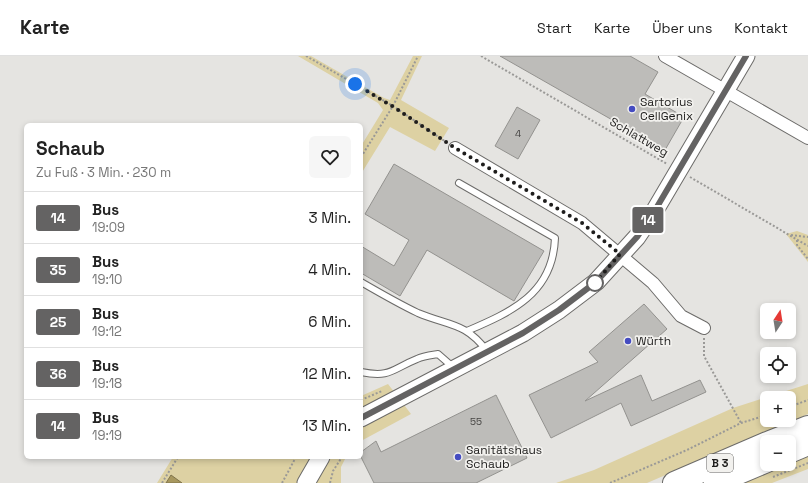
<!DOCTYPE html>
<html lang="de">
<meta charset="utf-8">
<style>
:root{--surface:#fff;--page:#f6f6f6;--text:#222;--muted:#767676;--line:#e0e0e0}
body{margin:0;font-family:"Space Grotesk",sans-serif;background:var(--page);color:var(--text);height:100vh;display:flex;flex-direction:column;font-size:15px;white-space:nowrap}
*{box-sizing:border-box;margin:0}
p{font-size:13px;color:var(--muted)}
.icon{flex:none;width:22px;height:22px;fill:none;stroke:currentColor;stroke-width:2;stroke-linecap:round;stroke-linejoin:round}
.map{position:relative;flex:1;overflow:hidden}
.drawer{position:absolute;left:24px;top:67px;width:339px;height:336px;display:flex;flex-direction:column;background:var(--surface);border-radius:6px;box-shadow:0 2px 6px #0003}
.drawer>*{flex:none}
.badge{padding:0 8px;border-radius:3px;font-size:14px;line-height:26px}
.needle{width:26px;rotate:12deg}
.fabs{position:absolute;left:760px;top:247px;display:grid;gap:8px}
.fabs a{display:grid;place-items:center;width:36px;height:36px;border-radius:6px;background:var(--surface);box-shadow:0 2px 6px #0003;font-size:20px}
.you{position:absolute;width:20px;height:20px;margin:-10px;border:3px solid #fff;border-radius:50%;background:#1a73e8;box-shadow:0 0 0 6px #1a73e833}
.map>.badge{position:absolute;translate:-50% -50%;box-shadow:0 0 0 2px #fff}
.round{display:grid;place-items:center;flex:none;width:42px;height:42px;border-radius:6px;background:var(--page)}
.headline{display:flex;align-items:center;justify-content:space-between;height:68px;padding:0 12px}
h1{font-size:19px;font-weight:600;line-height:30px}
ul{padding:0;list-style:none}
li{display:flex;align-items:center;gap:12px;height:52px;padding:0 12px;border-top:1px solid var(--line)}
li div{flex:1}
li b{display:block;font-size:15px}
li em{font-style:normal}
li .badge{min-width:44px;font-weight:700;text-align:center}
header{display:flex;align-items:center;gap:24px;box-sizing:border-box;height:56px;padding:0 20px;background:var(--surface);border-bottom:1px solid var(--line)}
header strong{font-size:19px}
nav{display:flex;gap:22px;margin-inline-start:auto;font-size:14px}
.map>svg:first-child{display:block}
.green{fill:#ddd1a3;fill-rule:evenodd}
.water{fill:#a8985f;stroke:#7f734b}
.building{fill:#bdbcb9;stroke:#93928f}
.lines{fill:none;stroke-linecap:round;stroke-linejoin:round}
.lane-casing{stroke:#6c6b69;stroke-width:8}
.street-casing{stroke:#6c6b69;stroke-width:14}
.secondary-casing{stroke:#6c6b69;stroke-width:19}
.highway-casing{stroke:#6c6b69;stroke-width:24}
.path{stroke:#9a9997;stroke-width:2;stroke-dasharray:2 2;stroke-linecap:butt}
.lane{stroke:#fff;stroke-width:6}
.street{stroke:#fff;stroke-width:12}
.secondary{stroke:#fff;stroke-width:17}
.highway{stroke:#fff;stroke-width:22}
.line-casing{stroke:#fff;stroke-width:9}
.line{stroke:#646363;stroke-width:6}
.walk{stroke:#1e1d1c;stroke-width:4;stroke-dasharray:0 7.2}
.poi-dot{fill:#454cc1;stroke:#f2f1ee;stroke-width:1.5}
.stop-dot{fill:#fff;stroke:#646363;stroke-width:2}
.labels{text-anchor:middle;stroke-width:3.5;stroke-linejoin:round;paint-order:stroke}
.number-label{font-size:10px;fill:#464543}
.shield{fill:#f2f1ee;stroke:#5e5d5b;stroke-width:1}
.shield-label{font-size:11px;font-weight:bold;fill:#1e1d1c}
.poi-label{font-size:12px;fill:#1e1d1c;stroke:#f2f1ee;text-anchor:start}
.street-label{font-size:12px;fill:#1e1d1c;stroke:#f2f1ee}
</style>
<header>
<strong>Karte</strong>
<nav><a>Start</a><a>Karte</a><a>Über uns</a><a>Kontakt</a></nav>
</header>
<div class="map">
<svg width="808" height="427" viewBox="0 0 808 427">
<rect width="100%" height="100%" fill="#e5e4e1"/>
<!-- green -->
<path class="green" d="M298 0H311L384 42 390 44 413 0H422L401 44 449 72 435 95 390 71 361 118V90L383 54 378 47Z
M797 175 808 179V206L786 178Z
M388 328 411 358 361 385V340Z
M808 328V358L647 427H556L594 414 733 352ZM767 342H789V364H767Z
M808 400V413L772 427H743Z
M173 401H346L341 411V427H157Z"/>
<!-- water -->
<path class="water" d="M171 419 182 427H166Z"/>
<!-- building -->
<path class="building" d="M500 0H630L658 16 645 38 684 61 665 94Z
M517 51 540 64 518 103 495 90Z
M394 108 544 195 514 245 427 194 400 240 361 217V190L394 210 409 184 365 158Z
M644 248 667 273 585 345 641 319 652 345 700 324 706 336 631 370 621 347 551 382 529 339 598 306 589 296Z
M496 339 527 402 476 427H374L361 401V396L376 385 381 396Z"/>
<g class="lines">
<!-- lane casing -->
<g class="lane-casing">
<path id="lane" d="M459 127 555 182C553 238 511 256 467 275
M361 226C380 237 399 248 418 257 449 270 465 266 487 295
M361 316C391 322 392 313 417 303 423 300 432 299 438 298L454 312"/>
</g>
<!-- street casing -->
<g class="street-casing">
<path id="street" d="M665 0 808 82
M455 92 582 167 653 227 681 260 704 272"/>
</g>
<!-- secondary casing -->
<g class="secondary-casing">
<path id="secondary" d="M361 362 523 277 559 254 596 226 637 181 654 156 746 0
M306 427 321 401"/>
</g>
<!-- highway casing -->
<g class="highway-casing">
<path id="highway" d="M770 386 808 371
M789 396 808 388
M674 427 767 387
M715 427 767 405"/>
</g>
<!-- path -->
<path class="path" d="M306 0 393 50 446 86
M481 0 667 108
M361 101 393 50 418 0
M690 121 808 190
M791 179 808 181
M797 184V189L808 203
M704 282V300L741 367
M361 344 382 335
M789 351 808 344
M773 421 808 407
M162 427 178 401
M282 427 296 401
M330 427 333 415 342 401
M610 427 687 394 741 367 767 359"/>
<!-- lane -->
<use href="#lane" class="lane"/>
<!-- street -->
<use href="#street" class="street"/>
<!-- secondary -->
<use href="#secondary" class="secondary"/>
<!-- highway -->
<use href="#highway" class="highway"/>
</g>
<g class="lines">
<!-- line casing -->
<g class="line-casing">
<path id="line" d="M361 362 523 277 559 254 596 226 637 181 654 156 746 0"/>
</g>
<!-- line -->
<use href="#line" class="line"/>
<!-- walk -->
<path class="walk" d="M355 28 392 50 455 92 582 167 620 198 595 227"/>
</g>
<!-- markers -->
<g class="poi-dot">
<circle cx="632" cy="53" r="4"/>
<circle cx="628" cy="285" r="4"/>
<circle cx="458" cy="401" r="4"/>
</g>
<circle class="stop-dot" cx="595" cy="227" r="8"/>
<g class="labels">
<!-- number labels -->
<g class="number-label">
<text x="518" y="81">4</text>
<text x="476" y="369">55</text>
</g>
<!-- shield labels -->
<rect class="shield" x="707" y="398" width="26" height="18" rx="3"/>
<g class="shield-label">
<text x="720" y="411">B 3</text>
</g>
<!-- poi labels -->
<g class="poi-label">
<text x="640" y="50">Sartorius<tspan x="640" dy="14">CellGenix</tspan></text>
<text x="636" y="289">Würth</text>
<text x="466" y="398">Sanitätshaus<tspan x="466" dy="14">Schaub</tspan></text>
</g>
<!-- street labels -->
<g class="street-label">
<text transform="translate(639 81) rotate(30)" y="4">Schlattweg</text>
</g>
</g>
</svg>
<div class="fabs">
<a><svg class="needle" viewBox="-14 -14 28 28"><path d="M0-13l5 13h-10z" fill="#e53935"/><path d="M0 13l5-13h-10z" fill="#767676"/></svg></a>
<a><svg class="icon" aria-label="locate" viewBox="0 0 24 24"><circle cx="12" cy="12" r="6"/><path d="M12 2v4M12 18v4M2 12h4M18 12h4"/></svg></a>
<a>+</a>
<a>−</a>
</div>
<div class="you" style="left:355px;top:28px"></div>
<b class="badge" style="left:648px;top:164px;background:#646363;color:#fff">14</b>
<section class="drawer">
<div class="headline"><div><h1>Schaub</h1><p>Zu Fuß · 3 Min. · 230 m</p></div><a class="round"><svg class="icon" aria-label="heart" viewBox="0 0 24 24"><path d="M12 20l-8-8c-3-5 5-10 8-4 3-6 11-1 8 4z"/></svg></a></div>
<ul>
<li><span class="badge" style="background:#646363;color:#fff">14</span><div><b>Bus</b><p>19:09</p></div><em>3 Min.</em></li>
<li><span class="badge" style="background:#646363;color:#fff">35</span><div><b>Bus</b><p>19:10</p></div><em>4 Min.</em></li>
<li><span class="badge" style="background:#646363;color:#fff">25</span><div><b>Bus</b><p>19:12</p></div><em>6 Min.</em></li>
<li><span class="badge" style="background:#646363;color:#fff">36</span><div><b>Bus</b><p>19:18</p></div><em>12 Min.</em></li>
<li><span class="badge" style="background:#646363;color:#fff">14</span><div><b>Bus</b><p>19:19</p></div><em>13 Min.</em></li>
</ul>
</section>
</div>
